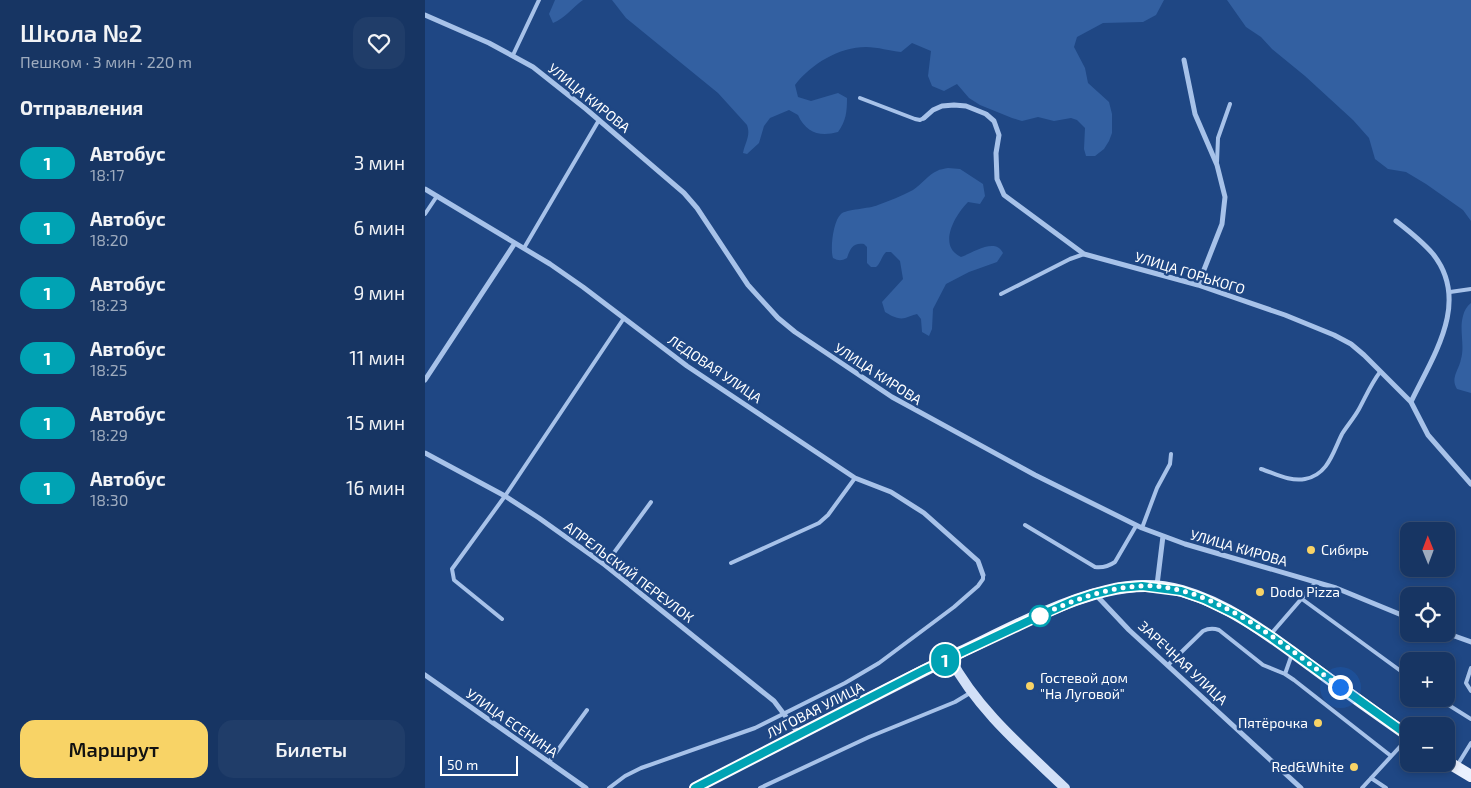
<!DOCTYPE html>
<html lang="ru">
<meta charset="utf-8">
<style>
:root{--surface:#173563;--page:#203d69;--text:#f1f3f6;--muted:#9eabbe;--line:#365078;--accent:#f8d366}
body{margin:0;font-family:"Exo 2",sans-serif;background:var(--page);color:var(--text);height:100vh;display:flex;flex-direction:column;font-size:19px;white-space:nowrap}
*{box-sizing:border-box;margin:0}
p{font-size:16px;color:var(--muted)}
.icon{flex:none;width:28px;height:28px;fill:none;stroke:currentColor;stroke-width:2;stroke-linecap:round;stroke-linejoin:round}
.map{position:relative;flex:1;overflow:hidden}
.sheet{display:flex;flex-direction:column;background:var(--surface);width:425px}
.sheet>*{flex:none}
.badge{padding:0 10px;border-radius:16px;font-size:18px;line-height:32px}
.needle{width:32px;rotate:359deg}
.controls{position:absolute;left:975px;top:522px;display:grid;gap:10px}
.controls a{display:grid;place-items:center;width:55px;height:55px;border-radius:10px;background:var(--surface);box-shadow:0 2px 8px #0003,0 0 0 1px var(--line);font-size:25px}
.scale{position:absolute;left:15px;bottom:12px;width:78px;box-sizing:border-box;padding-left:5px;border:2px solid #fff;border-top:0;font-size:14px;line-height:18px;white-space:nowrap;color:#fff;-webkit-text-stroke:4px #1f4784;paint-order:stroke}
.you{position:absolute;width:25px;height:25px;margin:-12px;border:4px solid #fff;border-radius:50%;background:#1a73e8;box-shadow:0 0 0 8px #1a73e833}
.map>.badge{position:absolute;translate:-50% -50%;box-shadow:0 0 0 2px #fff}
h2{padding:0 20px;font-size:19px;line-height:45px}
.round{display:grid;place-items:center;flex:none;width:52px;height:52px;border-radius:15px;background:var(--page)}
.overview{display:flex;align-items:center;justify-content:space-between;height:85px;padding:0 20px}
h1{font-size:24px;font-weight:600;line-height:38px}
.cta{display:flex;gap:10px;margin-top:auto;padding:10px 20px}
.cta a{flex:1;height:58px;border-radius:15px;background:var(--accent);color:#111;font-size:20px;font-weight:600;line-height:58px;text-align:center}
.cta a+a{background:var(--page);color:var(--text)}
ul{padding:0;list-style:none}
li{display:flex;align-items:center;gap:15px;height:65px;padding:0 20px}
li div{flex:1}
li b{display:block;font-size:19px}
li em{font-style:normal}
li .badge{min-width:55px;font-weight:700;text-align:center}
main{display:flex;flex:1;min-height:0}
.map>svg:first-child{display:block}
.green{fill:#3360a1}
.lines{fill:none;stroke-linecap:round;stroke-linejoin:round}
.lane{stroke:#a7c2e9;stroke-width:4}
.street{stroke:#a7c2e9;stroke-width:5}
.secondary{stroke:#d2e0f7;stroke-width:10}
.primary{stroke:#eaf1fe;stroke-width:12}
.line-casing{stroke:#fff;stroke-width:11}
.line{stroke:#00a3b4;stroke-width:8}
.walk{stroke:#fff;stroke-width:5;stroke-dasharray:0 9}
.poi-dot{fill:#f8d366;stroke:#1f4784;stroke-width:2}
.stop-dot{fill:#fff;stroke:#00a3b4;stroke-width:2.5}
.labels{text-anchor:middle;stroke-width:5;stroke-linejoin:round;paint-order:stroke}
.street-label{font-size:14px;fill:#fff;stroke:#1f4784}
.poi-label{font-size:14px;fill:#fff;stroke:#1f4784;text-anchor:start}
</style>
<main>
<section class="sheet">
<div class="overview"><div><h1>Школа №2</h1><p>Пешком · 3 мин · 220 m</p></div><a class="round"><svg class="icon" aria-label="heart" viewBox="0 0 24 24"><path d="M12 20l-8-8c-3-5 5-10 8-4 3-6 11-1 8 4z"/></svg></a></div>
<h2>Отправления</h2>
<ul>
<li><span class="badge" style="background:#00a3b4;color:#fff">1</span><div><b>Автобус</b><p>18:17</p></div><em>3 мин</em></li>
<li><span class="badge" style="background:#00a3b4;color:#fff">1</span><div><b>Автобус</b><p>18:20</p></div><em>6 мин</em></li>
<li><span class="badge" style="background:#00a3b4;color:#fff">1</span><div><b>Автобус</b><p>18:23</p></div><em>9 мин</em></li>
<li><span class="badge" style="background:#00a3b4;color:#fff">1</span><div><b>Автобус</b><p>18:25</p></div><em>11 мин</em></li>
<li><span class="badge" style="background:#00a3b4;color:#fff">1</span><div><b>Автобус</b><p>18:29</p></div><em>15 мин</em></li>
<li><span class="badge" style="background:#00a3b4;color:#fff">1</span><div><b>Автобус</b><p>18:30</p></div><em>16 мин</em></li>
</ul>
<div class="cta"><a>Маршрут</a><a>Билеты</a></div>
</section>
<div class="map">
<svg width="1046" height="788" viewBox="0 0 1046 788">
<rect width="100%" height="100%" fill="#1f4784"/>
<!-- green -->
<path class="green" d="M130 0H158C147 8 140 18 128 23L124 14Z
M187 0H739L731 15 718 22 678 23 652 37 649 47 660 68 663 83 684 102 687 114V133L684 141 679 149 670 156H661L659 149 660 128 652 120 646 118 629 121 613 117 597 121 587 118 555 105 544 98 532 84 519 91 507 86 503 76 506 51 487 43 476 52C465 51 453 47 441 47 414 47 386 64 370 85L373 97 386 101 413 93 422 98C422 112 421 121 413 132 395 137 381 133 373 115L364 110 345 118 339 126 334 143 322 154 318 153C320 142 326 136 322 125L293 93 201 18Z
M802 0H1046V221L1038 210 1001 184 981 172 963 169 950 159 944 138 928 120 880 76 847 49 836 37 821 27Z
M523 168 535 169 558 184 560 196 555 204 543 202C530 215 512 246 536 257 548 253 570 237 578 253L572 262 544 272 521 284 508 309 507 329 504 336 497 332 496 319 492 314C487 315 484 317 480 318 473 320 465 315 460 312L457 302 478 279 475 261 466 252H461C456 257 456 263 451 267H446L442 263V247L439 244C428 242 425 249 422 258 416 261 414 261 408 258 405 249 408 221 416 214 421 209 444 209 453 205 464 201 477 196 488 190 496 185 504 174 512 171 515 169 519 169 523 168Z
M1046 303V393L1032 389C1025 378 1034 370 1036 359 1040 345 1034 330 1038 316 1039 311 1042 306 1046 303Z"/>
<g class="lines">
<!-- lane -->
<path class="lane" d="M88 55 114 0
M435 98 490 119 495 120 499 118
M792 162 793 138 805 104
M0 214 12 196
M99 248 174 120
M1025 292 1046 289
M576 294 645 259 659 254
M836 469C849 473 865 482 880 479 903 475 908 452 917 434 922 426 929 418 934 409 941 396 946 384 955 372
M600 525 670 567C677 568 684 566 690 562L711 526
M717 528 732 488 745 464 746 454
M306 563 394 523 403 515 430 478
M180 565 226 502
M877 599 984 677
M77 619 29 580 27 569 80 496 199 318
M846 634 891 582
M743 665 778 631C784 628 788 628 794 630L838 665 860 674 869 680 966 756
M1046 668 1041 683 1046 691
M860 674 867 654
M1014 699 1046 719
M124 762 162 710
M1033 764 1046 743
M946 778 961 788
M184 788 200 776 216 768 330 728 420 683 454 663 529 607 553 586 558 579V575
M335 788 444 737 530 702 545 693
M937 788 983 738"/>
<!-- street -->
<path class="street" d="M0 15 64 43 108 67 161 109 259 193 272 208 323 285 353 318 370 332 467 397 610 475 717 528 760 544 911 588 984 618
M759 60 770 114 792 165 800 197 797 224 773 285
M499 118 508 110 517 106 529 105 541 106 561 114 569 121 574 135 571 153 572 179 579 195 659 254 773 285 860 315 909 335 926 344 939 355 986 402 1003 435 1046 484
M0 189 125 264 158 287 262 366 430 478 466 492 499 513 553 561 558 575
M971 221C984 231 997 241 1008 254 1046 302 1008 356 986 402
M0 380 90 243
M0 453 80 496 114 518 180 565 349 701 374 734
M732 585 738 536
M671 595 704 630 876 788
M1021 633 1046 642
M0 675 161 788"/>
<!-- secondary -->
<path class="secondary" d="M525 658C552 709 598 748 640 788"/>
<!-- primary -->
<path class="primary" d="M1021 761 1046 776
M270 788C358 743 447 696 536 652 580 631 634 602 681 591 706 585 732 584 757 591 806 605 848 638 889 668 920 691 952 714 984 736"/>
</g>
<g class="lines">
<!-- line casing -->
<g class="line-casing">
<path id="line" d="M270 788 499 670 614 616 648 601 669 594 694 588 717 586 756 591 779 599 812 615 845 636 984 736"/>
</g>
<!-- line -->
<use href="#line" class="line"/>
<!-- walk -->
<path class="walk" d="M615 616H614C646 601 679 588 715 586 787 582 860 646 915 687"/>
</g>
<!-- markers -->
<g class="poi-dot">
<circle cx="886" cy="550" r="5"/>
<circle cx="835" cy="592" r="5"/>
<circle cx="605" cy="686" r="5"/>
<circle cx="893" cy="723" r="5"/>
<circle cx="929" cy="767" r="5"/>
</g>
<circle class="stop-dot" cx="615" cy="616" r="10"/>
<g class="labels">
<!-- street labels -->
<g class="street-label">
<text transform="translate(164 98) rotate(39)" y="5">УЛИЦА КИРОВА</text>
<text transform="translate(765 273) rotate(17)" y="5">УЛИЦА ГОРЬКОГО</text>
<text transform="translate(290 369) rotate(34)" y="5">ЛЕДОВАЯ УЛИЦА</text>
<text transform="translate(453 374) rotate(33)" y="5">УЛИЦА КИРОВА</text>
<text transform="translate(814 548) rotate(16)" y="5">УЛИЦА КИРОВА</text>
<text transform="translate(204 572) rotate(37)" y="5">АПРЕЛЬСКИЙ ПЕРЕУЛОК</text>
<text transform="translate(758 663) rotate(43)" y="5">ЗАРЕЧНАЯ УЛИЦА</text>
<text transform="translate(390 710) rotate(-27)" y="5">ЛУГОВАЯ УЛИЦА</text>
<text transform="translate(87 723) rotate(35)" y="5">УЛИЦА ЕСЕНИНА</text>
</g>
<!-- poi labels -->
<g class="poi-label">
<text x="896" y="555">Сибирь</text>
<text x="845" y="597">Dodo Pizza</text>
<text x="615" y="683">Гостевой дом<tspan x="615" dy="16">"На Луговой"</tspan></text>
<text x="883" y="728" text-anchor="end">Пятёрочка</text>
<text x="919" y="772" text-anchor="end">Red&amp;White</text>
</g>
</g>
</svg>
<div class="controls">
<a><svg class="needle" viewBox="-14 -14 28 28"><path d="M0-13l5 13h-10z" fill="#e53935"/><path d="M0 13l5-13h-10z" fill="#9eabbe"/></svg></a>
<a><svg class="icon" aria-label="locate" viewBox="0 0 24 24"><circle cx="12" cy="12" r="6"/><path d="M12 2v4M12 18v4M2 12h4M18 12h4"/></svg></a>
<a>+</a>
<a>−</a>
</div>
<div class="scale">50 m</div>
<div class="you" style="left:915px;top:687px"></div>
<b class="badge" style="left:520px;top:660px;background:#00a3b4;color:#fff">1</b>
</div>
</main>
